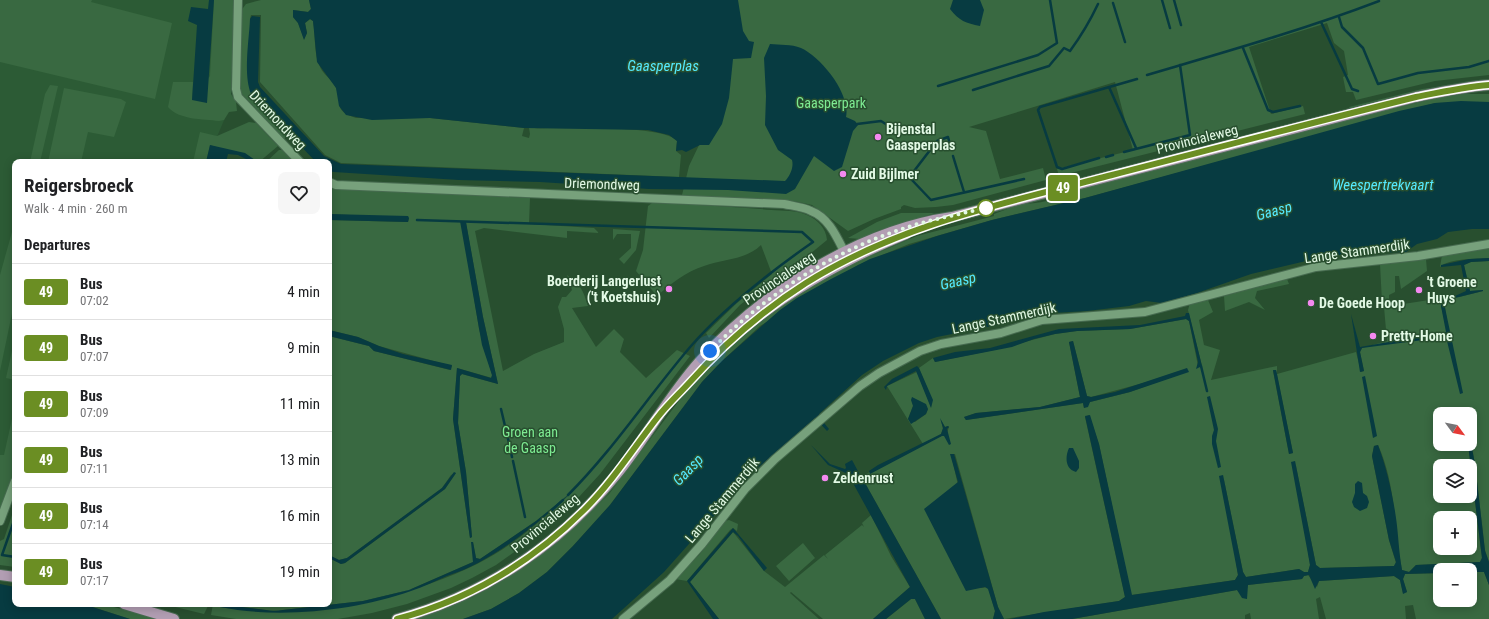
<!DOCTYPE html>
<meta charset="utf-8">
<style>
:root{--surface:#fff;--page:#f6f6f6;--text:#202124;--muted:#757577;--line:#e0e0e0}
body{margin:0;font-family:"Roboto Condensed",sans-serif;background:var(--page);color:var(--text);height:100vh;display:flex;flex-direction:column;font-size:15px;white-space:nowrap}
*{box-sizing:border-box;margin:0}
p{font-size:13px;color:var(--muted)}
.icon{flex:none;width:22px;height:22px;fill:none;stroke:currentColor;stroke-width:2;stroke-linecap:round;stroke-linejoin:round}
.map{position:relative;flex:1;overflow:hidden}
.details{position:absolute;left:12px;top:159px;width:320px;height:448px;display:flex;flex-direction:column;background:var(--surface);border-radius:8px;box-shadow:0 2px 10px #0003}
.details>*{flex:none}
.badge{padding:0 8px;border-radius:3px;font-size:14px;line-height:26px}
.needle{width:26px;rotate:122deg}
.tools{position:absolute;left:1433px;top:407px;display:grid;gap:8px}
.tools a{display:grid;place-items:center;width:44px;height:44px;border-radius:8px;background:var(--surface);box-shadow:0 2px 10px #0003;font-size:20px}
.you{position:absolute;width:20px;height:20px;margin:-10px;border:3px solid #fff;border-radius:50%;background:#1a73e8;box-shadow:0 0 0 6px #1a73e833}
.map>.badge{position:absolute;translate:-50% -50%;box-shadow:0 0 0 2px #fff}
h2{padding:0 12px;font-size:15px;line-height:36px}
.round{display:grid;place-items:center;flex:none;width:42px;height:42px;border-radius:8px;background:var(--page)}
.headline{display:flex;align-items:center;justify-content:space-between;height:68px;padding:0 12px}
h1{font-size:19px;font-weight:700;line-height:30px}
ul{padding:0;list-style:none}
li{display:flex;align-items:center;gap:12px;height:56px;padding:0 12px;border-top:1px solid var(--line)}
li div{flex:1}
li b{display:block;font-size:15px}
li em{font-style:normal}
li .badge{min-width:44px;font-weight:700;text-align:center}
.map>svg:first-child{display:block}
.built{fill:#2c5b35}
.green{fill:#396941;fill-rule:evenodd}
.water{fill:#073b41}
.lines{fill:none;stroke-linecap:round;stroke-linejoin:round}
.stream{stroke:#073b41;stroke-width:2.5}
.street-casing{stroke:#476b50;stroke-width:10}
.primary-casing{stroke:#476b50;stroke-width:12}
.street{stroke:#77a17c;stroke-width:8}
.primary{stroke:#b29eb3;stroke-width:10}
.line-casing{stroke:#fff;stroke-width:9}
.line{stroke:#6b8e23;stroke-width:6}
.walk{stroke:#e2f9e5;stroke-width:4;stroke-dasharray:0 7.2}
.poi-dot{fill:#f489f0;stroke:#284f2f;stroke-width:1.5}
.stop-dot{fill:#fff;stroke:#6b8e23;stroke-width:2}
.labels{text-anchor:middle;stroke-width:3;stroke-linejoin:round;paint-order:stroke}
.park-label{font-size:14px;fill:#7eeb92;stroke:#284f2f}
.street-label{font-size:14px;fill:#e2f9e5;stroke:#284f2f}
.poi-label{font-size:14px;font-weight:bold;fill:#e2f9e5;stroke:#284f2f;text-anchor:start}
.water-label{font-size:15px;font-style:italic;fill:#54eaff;stroke:#284f2f}
</style>
<div class="map">
<svg width="1489" height="619" viewBox="0 0 1489 619">
<rect width="100%" height="100%" fill="#284f2f"/>
<!-- built -->
<path class="built" d="M0 0H226L225 118 210 153V162H15V464L0 488Z"/>
<!-- green -->
<path class="green" d="M0 0H92L91 2 172 23 155 99 0 62Z
M214 0H235L231 94 236 102 237 111 229 112 224 120 219 121C203 119 179 120 168 107L173 82H193L192 100 210 76Z
M261 0H309L311 9 308 12 293 10V17L298 23 304 39 307 33 305 23 310 19 313 21C316 37 313 54 321 69 325 76 334 81 336 88 343 106 333 110 356 118H430L524 128 522 136 529 138 530 134 529 128C555 129 664 124 677 141L676 151 681 155 679 177 341 163 325 155 260 82 261 15H251L250 19 251 94 289 134 284 139 240 92V12L246 4Z
M732 0H1489V75L1435 81 1356 100 1353 92H1346L1343 77 1348 75 1344 51 1334 43 1327 23 1249 47 1271 114 1303 106 1305 114 1059 176 1057 169 1133 150 1115 82 969 127 986 131 1000 179 1043 168 1046 180 953 205 936 207 915 208 904 205 901 207V209L874 219 848 231 812 205 794 201 738 200 682 195 689 166 700 143Z
M1489 80V82L1350 109 1349 107 1422 89Z
M50 85 58 86 40 162H30L45 94Z
M64 88 121 99 126 102 114 137 88 132 81 162H48Z
M1464 94H1489V102L1435 103 1085 198 992 220 909 244 858 265 760 326 722 361 702 382 610 505 573 546 547 572 519 593 491 609 463 619H414L471 598 493 586 517 571 564 536 609 494 684 394 733 344 754 324 821 277 917 236 994 216V214L1023 203 1024 204C1039 203 1054 201 1068 192L1260 140 1442 97Z
M249 122 256 123 278 146 259 162H253L255 160 210 145 206 162H193L200 132 217 136Z
M279 150H282L294 162H266Z
M329 188 530 198 529 224 594 228 599 233 567 231V238L484 228 475 231 503 371 534 354 564 342V329L558 307 562 297H566L572 290 567 275C581 285 583 290 588 306L572 308 596 347 614 329 624 339 620 352 646 378 677 350 690 356 600 474 556 522 496 565 472 578 451 588 407 604 372 613 338 619H236L211 615 213 604H329V558L341 564 345 563 445 489 456 473 451 475 442 488 347 558 339 560 329 555V336L369 346 374 351 450 370 452 366 379 346 358 337 329 330V220L408 222 409 218 329 214ZM466 223 483 317 498 384 462 374 460 376 458 423 466 472 472 537 470 538 453 419 457 368 492 378V375L479 329 466 248ZM569 495C542 521 511 547 477 564 405 600 299 619 220 607V605H226L274 611 363 601 409 590 473 562V542L476 558 480 559 536 521Z
M652 203C691 205 731 206 771 210 783 211 797 210 807 215 818 220 826 228 827 240L810 254 762 287V288L740 305 709 338 706 333 737 303 772 274 761 245C746 260 723 259 704 266 685 272 671 284 657 296L636 271 643 250 648 206Z
M901 213H935L879 230 860 239 848 238 877 222Z
M15 221V299L0 371V275Z
M613 229 640 231 636 250 624 264 619 259 631 248V234H617L613 240Z
M1489 247V258C1477 259 1449 258 1440 267L1442 255Z
M1426 259 1427 271 1401 289 1399 276H1395V292L1389 295V302H1382L1380 264Z
M1489 261V562L1485 550 1475 464 1470 438V414H1466L1465 407 1463 414H1440V444H1468L1482 558 1480 562 1416 565 1409 572 1402 570C1394 529 1396 484 1378 445L1374 446 1372 456 1389 540 1396 563 1394 566 1320 568 1316 565 1295 461 1310 565 1308 572H1304L1299 569 1246 577 1243 572 1223 475 1238 575 1235 580 1131 595 1099 444 1089 415 1085 417 1125 597 1119 601 1004 619 998 607 955 454H951L981 588 988 587 995 611 993 619H941L865 483 864 475 947 433 949 427 948 426 945 427 941 420 943 429 941 434 923 444 887 386 917 372 931 407 932 400 919 368 933 358 935 362 994 350 1055 334 1077 331 1130 329 1186 319 1189 321 1198 366H1202L1188 310 1190 303 1208 300 1213 312 1199 320 1204 345 1220 350 1211 380 1277 366V374L1356 352 1361 372 1364 371 1360 352 1362 348 1387 341 1384 307 1442 298 1441 306 1446 327H1448L1444 301 1452 299V297H1459L1483 291V290L1470 291 1464 265 1471 262ZM1073 341 1087 396 1091 397 1188 371 1130 392 1090 402 1084 408 1083 403 966 420 964 417 976 413 1040 407 1080 397 1069 342ZM1276 370 1293 453 1289 454 1273 371ZM913 406 928 409 926 414 915 422 908 419ZM1440 466H1470V496H1440ZM1440 518H1470V548H1440Z
M1287 279 1289 284 1257 291 1255 298 1265 310 1249 302 1225 311 1224 296Z
M15 337V380L6 378Z
M15 405V474L0 515V455H4Z
M15 506V567L0 565V541L4 539Z
M871 515 891 556 910 587 873 619H823L791 592 790 593 819 619H719L690 582 733 532 764 571 785 587 824 555 828 559 825 555 862 525 864 527 862 523Z
M729 520 738 524 737 531 733 528 730 530 687 581 675 579 699 555 725 521Z
M803 543 815 558 789 581 776 566Z
M1470 572H1484L1489 585V619H1416L1413 605 1405 606 1406 619H1326L1320 597 1316 599 1319 619H1251L1250 613 1245 615V619H1072L1237 590 1247 599V585L1302 579 1304 576 1308 575 1317 587 1319 581 1394 576 1400 580 1403 593 1407 592 1403 579 1405 574 1440 573V600H1470Z
M911 599H915L925 619H886Z
M83 604H103L157 619H130Z
M163 604H187L191 606 192 604H209L204 614Z"/>
<!-- water -->
<path class="water" d="M209 0H214L207 103 192 100 197 25 188 21 191 7 208 9Z
M309 0H738L743 31 749 41 754 42 751 58 733 59 729 98 722 124 709 145H700L686 152 682 150 676 151 677 141 669 135 648 130 524 128 430 118 372 120 346 115 339 106 336 88 317 62 313 21 310 19 305 23 307 33 304 40 298 23 293 17V10L308 12 311 9Z
M953 0H980L984 10 980 26C966 23 959 21 950 9Z
M252 16 260 17 258 82 260 87 324 156 341 164 785 181C790 176 794 167 792 160L778 150 765 125 766 96 764 58 770 44C780 45 791 44 801 48 821 57 851 94 846 117L855 121 858 125 853 131 842 167 834 171 814 156 795 189 786 194 728 190 649 189 540 182 459 180 334 172 329 171V162H316L251 94C243 74 249 41 250 19Z
M1461 101 1489 102V229H1472L1448 232 1437 239 1417 244 1406 252 1355 253 1323 257 1251 274 1197 293 1162 303 1146 301 1129 306 1087 311 1035 314 1007 323 937 337 919 343 883 361 862 375 819 414 820 418 829 429 827 431 815 418 753 472 664 572 612 619H463L491 609 519 593 547 572 573 546 610 505 702 382 722 361 780 310 797 298 831 279 870 259 937 236 992 220 1085 198 1399 111 1435 103Z
M210 145 245 153 255 160 252 162 238 155 228 154 226 162H206Z
M329 214 408 216 409 218 408 222 329 220Z
M460 221 466 222 483 317 498 384 462 374 460 376 458 423 466 472 472 537 470 538 453 419 457 368 491 378 492 375 482 345Z
M1489 258V261L1471 262 1464 265 1470 291 1483 290V291L1455 298V296L1466 291 1461 265 1441 267V265L1469 259Z
M1452 297V299L1444 301V303L1463 393 1460 394 1446 337 1362 348 1360 352 1364 371 1360 372 1351 314 1360 347 1446 332 1441 306 1442 298Z
M1186 313H1189L1202 366 1196 369 1198 362 1189 321 1186 319 1130 329 1077 331 1055 334 1034 339 1012 347 935 362 933 358 955 352 990 348 1059 329 1140 325 1185 316Z
M329 330 358 337 379 346 403 354 452 365 451 370 374 351 369 346 329 336Z
M1073 341 1087 396 1091 397 1115 392 1187 368 1189 372 1130 392 1090 402 1088 407 1084 408 1083 403 966 420 964 417 976 413 1040 407 1080 397 1069 342Z
M917 366 919 368 933 400 931 408 916 371 887 386 886 390 884 387 892 379Z
M1273 370H1276L1277 374 1293 453 1289 454Z
M1365 376 1377 436 1373 438 1362 377Z
M1210 396 1218 429 1216 441 1221 467 1218 468 1212 444V436L1214 430 1207 397Z
M912 397 926 404 928 409 926 414 911 424 908 419 913 406 911 400Z
M1090 415 1099 444 1132 595 1235 580 1238 575 1219 476 1223 475 1243 572 1246 577 1299 569 1304 572H1308L1310 565 1291 462 1295 461 1316 565 1320 568 1394 566 1396 562 1389 540 1372 456 1374 446 1378 445C1388 471 1396 509 1398 536 1399 548 1400 559 1402 570L1409 572 1416 565 1480 562 1482 558 1468 444H1470V438L1475 464 1485 551 1489 562V585L1484 572H1470V570H1440V573L1405 574 1403 579 1407 592 1403 594 1400 580 1394 576 1319 581 1315 589 1309 575 1304 576 1302 579 1248 585 1247 599 1242 598 1237 590 1072 619H1010L1044 612 1119 601 1125 597 1085 416Z
M940 418 945 427 948 426 949 427 947 429 951 444 949 445 944 436H942L870 474 869 471 878 465 941 434 943 428Z
M811 445 830 464 845 469 846 468 845 464 852 460 860 475H864L866 478 865 483 941 619H925L915 599H911L886 619H873L910 587 848 474 828 465Z
M1069 448H1073L1079 461V468L1076 472C1065 469 1065 457 1069 448Z
M950 454H954L998 607 1004 619H993L995 611 988 589 985 587 966 591 924 509 958 482Z
M454 472 456 473 445 489 345 563 341 564 329 558V555L339 560 347 558 442 488Z
M1358 481 1362 483 1363 493 1367 496 1369 502 1367 508 1360 511 1354 507 1352 502 1355 493V484Z
M574 490C545 517 514 544 478 563 469 568 458 572 447 576 435 581 423 587 411 591 355 611 278 619 220 607V605H226L274 611 363 601 409 590 473 562 471 542H473L476 558 480 559 536 521Z
M733 528 767 568 764 571 738 536 733 532 690 582 719 619H713L687 581Z
M0 584 15 587V604H83L130 619H0Z"/>
<g class="lines">
<!-- stream -->
<path class="stream" d="M1162 0 1170 28
M1174 0 1181 25
M1113 3 1125 42
M1339 17 1342 27 1363 48 1378 84 1418 73 1469 67 1489 61
M1321 22 1352 89 1358 91
M1243 48 1268 110 1273 112 1300 106
M1147 75C1225 52 1303 30 1379 1
M938 86 1038 55 1057 43 1050 0
M1109 87 1136 148
M973 90 1049 66 1064 48 1070 51C1081 36 1090 21 1098 4
M857 124 881 121 895 130
M951 148 948 137 937 141 911 175V179L931 200 1024 179
M1124 152 1190 135 1180 65
M953 156 964 192
M1106 157 1113 155
M1099 158 1062 169 1057 167 1038 110 1040 107 1137 79
M417 220 802 232 813 242C770 272 726 306 691 346 649 395 613 450 568 495
M1201 366 1207 391
M501 409 509 443
M510 448 512 457
M513 461 525 517
M550 512 563 500
M15 518 2 555 15 557"/>
<!-- street casing -->
<g class="street-casing">
<path id="street" d="M238 0 236 89 238 97 300 162
M329 182 336 185 784 204C793 206 803 207 811 211 830 218 838 240 847 257
M0 521 15 481
M623 619 670 580 702 544 745 489 775 459 860 386 879 373 920 351 941 344 1001 333 1042 320 1145 312 1316 267 1418 256 1489 244"/>
</g>
<!-- primary casing -->
<g class="primary-casing">
<path id="primary" d="M738 333C789 290 845 259 906 234
M0 575 15 577
M124 604 174 619
M397 619C484 596 561 544 617 474 646 438 668 397 699 362 761 293 859 230 952 217L1416 97C1441 92 1464 87 1489 85"/>
</g>
<!-- street -->
<use href="#street" class="street"/>
<!-- primary -->
<use href="#primary" class="primary"/>
</g>
<g class="lines">
<!-- line casing -->
<g class="line-casing">
<path id="line" d="M397 619C468 600 532 562 584 510 612 482 633 449 657 418 667 405 679 394 689 383 724 344 762 311 806 283 900 224 1006 203 1112 175 1213 149 1314 122 1416 97 1441 92 1464 87 1489 85"/>
</g>
<!-- line -->
<use href="#line" class="line"/>
<!-- walk -->
<path class="walk" d="M710 351C763 297 831 252 902 229 930 219 959 215 988 207L986 208"/>
</g>
<!-- markers -->
<g class="poi-dot">
<circle cx="878" cy="137" r="4"/>
<circle cx="843" cy="174" r="4"/>
<circle cx="669" cy="289" r="4"/>
<circle cx="1419" cy="290" r="4"/>
<circle cx="1311" cy="303" r="4"/>
<circle cx="1373" cy="336" r="4"/>
<circle cx="825" cy="478" r="4"/>
</g>
<circle class="stop-dot" cx="986" cy="208" r="8"/>
<g class="labels">
<!-- park labels -->
<g class="park-label">
<text x="831" y="108">Gaasperpark</text>
<text x="530" y="437">Groen aan<tspan x="530" dy="16">de Gaasp</tspan></text>
</g>
<!-- street labels -->
<g class="street-label">
<text transform="translate(278 120) rotate(47)" y="5">Driemondweg</text>
<text transform="translate(1197 139) rotate(-14)" y="5">Provincialeweg</text>
<text transform="translate(602 184) rotate(2)" y="5">Driemondweg</text>
<text transform="translate(1357 251) rotate(-8)" y="5">Lange Stammerdijk</text>
<text transform="translate(779 278) rotate(-34)" y="5">Provincialeweg</text>
<text transform="translate(1004 318) rotate(-12)" y="5">Lange Stammerdijk</text>
<text transform="translate(722 500) rotate(-50)" y="5">Lange Stammerdijk</text>
<text transform="translate(545 523) rotate(-40)" y="5">Provincialeweg</text>
</g>
<!-- poi labels -->
<g class="poi-label">
<text x="886" y="134">Bijenstal<tspan x="886" dy="16">Gaasperplas</tspan></text>
<text x="851" y="179">Zuid Bijlmer</text>
<text x="661" y="286" text-anchor="end">Boerderij Langerlust<tspan x="661" dy="16">('t Koetshuis)</tspan></text>
<text x="1427" y="287">'t Groene<tspan x="1427" dy="16">Huys</tspan></text>
<text x="1319" y="308">De Goede Hoop</text>
<text x="1381" y="341">Pretty-Home</text>
<text x="833" y="483">Zeldenrust</text>
</g>
<!-- water labels -->
<g class="water-label">
<text x="663" y="71">Gaasperplas</text>
<text x="1383" y="190">Weespertrekvaart</text>
<text transform="translate(1274 211) rotate(-15)" y="5">Gaasp</text>
<text transform="translate(958 281) rotate(-13)" y="5">Gaasp</text>
<text transform="translate(688 470) rotate(-46)" y="5">Gaasp</text>
</g>
</g>
</svg>
<div class="tools">
<a><svg class="needle" viewBox="-14 -14 28 28"><path d="M0-13l5 13h-10z" fill="#e53935"/><path d="M0 13l5-13h-10z" fill="#757577"/></svg></a>
<a><svg class="icon" aria-label="layers" viewBox="0 0 24 24"><path d="M12 4l9 5-9 5-9-5zM3 14l9 5 9-5"/></svg></a>
<a>+</a>
<a>−</a>
</div>
<div class="you" style="left:710px;top:351px"></div>
<b class="badge" style="left:1063px;top:188px;background:#6b8e23;color:#fff">49</b>
<section class="details">
<div class="headline"><div><h1>Reigersbroeck</h1><p>Walk · 4 min · 260 m</p></div><a class="round"><svg class="icon" aria-label="heart" viewBox="0 0 24 24"><path d="M12 20l-8-8c-3-5 5-10 8-4 3-6 11-1 8 4z"/></svg></a></div>
<h2>Departures</h2>
<ul>
<li><span class="badge" style="background:#6b8e23;color:#fff">49</span><div><b>Bus</b><p>07:02</p></div><em>4 min</em></li>
<li><span class="badge" style="background:#6b8e23;color:#fff">49</span><div><b>Bus</b><p>07:07</p></div><em>9 min</em></li>
<li><span class="badge" style="background:#6b8e23;color:#fff">49</span><div><b>Bus</b><p>07:09</p></div><em>11 min</em></li>
<li><span class="badge" style="background:#6b8e23;color:#fff">49</span><div><b>Bus</b><p>07:11</p></div><em>13 min</em></li>
<li><span class="badge" style="background:#6b8e23;color:#fff">49</span><div><b>Bus</b><p>07:14</p></div><em>16 min</em></li>
<li><span class="badge" style="background:#6b8e23;color:#fff">49</span><div><b>Bus</b><p>07:17</p></div><em>19 min</em></li>
</ul>
</section>
</div>
